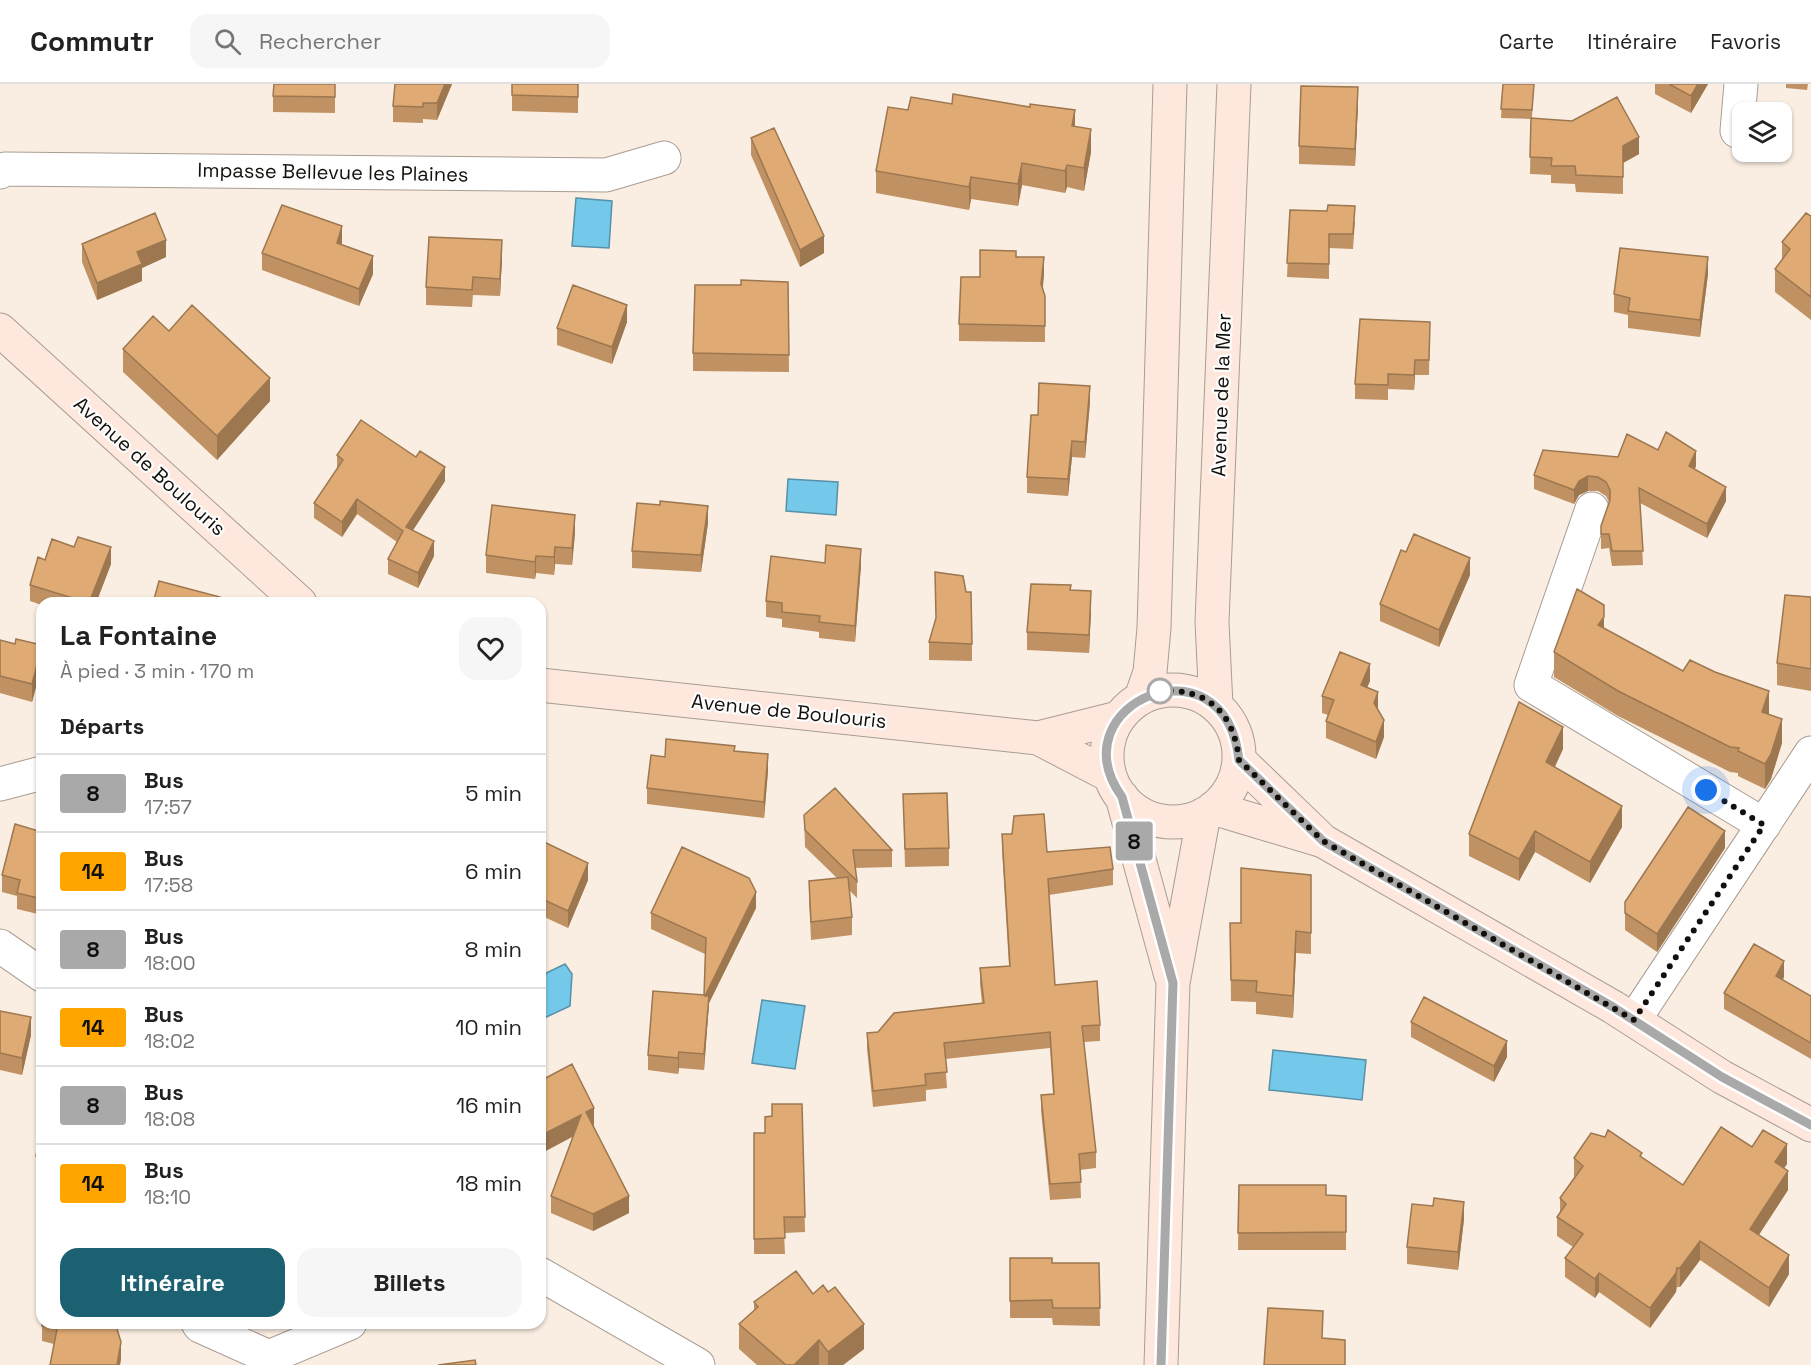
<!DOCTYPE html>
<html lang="fr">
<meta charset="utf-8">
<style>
:root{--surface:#fff;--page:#f6f6f6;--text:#222;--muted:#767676;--line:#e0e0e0;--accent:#1b6172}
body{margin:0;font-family:"Space Grotesk",sans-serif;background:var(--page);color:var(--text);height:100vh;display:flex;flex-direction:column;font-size:22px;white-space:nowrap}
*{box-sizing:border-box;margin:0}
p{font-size:20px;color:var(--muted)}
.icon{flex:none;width:33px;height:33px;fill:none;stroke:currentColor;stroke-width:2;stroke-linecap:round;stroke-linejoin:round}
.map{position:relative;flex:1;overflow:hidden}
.side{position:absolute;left:36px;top:513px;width:510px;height:732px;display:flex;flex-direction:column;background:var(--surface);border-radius:18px;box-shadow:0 2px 4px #0004}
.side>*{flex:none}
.badge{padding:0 12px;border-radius:4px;font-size:21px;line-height:39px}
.tools{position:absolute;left:1732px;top:18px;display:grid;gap:12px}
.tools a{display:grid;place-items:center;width:60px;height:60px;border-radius:12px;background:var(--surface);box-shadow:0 2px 4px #0004;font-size:30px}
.you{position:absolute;width:30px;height:30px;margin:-15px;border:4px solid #fff;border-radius:50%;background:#1a73e8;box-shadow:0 0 0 9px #1a73e833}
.map>.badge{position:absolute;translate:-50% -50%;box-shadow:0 0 0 3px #fff}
h2{padding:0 24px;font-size:22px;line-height:54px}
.round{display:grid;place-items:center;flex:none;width:63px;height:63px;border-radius:18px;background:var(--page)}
.headline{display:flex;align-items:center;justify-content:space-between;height:102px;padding:0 24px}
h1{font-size:28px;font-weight:700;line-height:45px}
.action{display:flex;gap:12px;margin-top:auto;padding:12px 24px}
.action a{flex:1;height:69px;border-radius:18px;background:var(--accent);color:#fff;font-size:24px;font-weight:700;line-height:69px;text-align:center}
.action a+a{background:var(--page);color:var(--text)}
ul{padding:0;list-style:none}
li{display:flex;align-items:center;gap:18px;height:78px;padding:0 24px;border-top:2px solid var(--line)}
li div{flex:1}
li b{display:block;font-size:22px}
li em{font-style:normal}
li .badge{min-width:66px;font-weight:700;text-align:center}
header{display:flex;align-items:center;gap:36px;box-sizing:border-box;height:84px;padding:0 30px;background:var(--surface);border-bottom:2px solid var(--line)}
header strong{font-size:28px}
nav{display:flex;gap:33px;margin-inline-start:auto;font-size:21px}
.search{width:420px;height:54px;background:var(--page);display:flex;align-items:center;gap:15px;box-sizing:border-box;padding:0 21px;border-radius:18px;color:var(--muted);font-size:22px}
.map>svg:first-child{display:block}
.water{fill:#74c8ea;stroke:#5791a7;stroke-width:1.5}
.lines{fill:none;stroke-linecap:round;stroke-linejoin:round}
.street-casing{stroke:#a89d92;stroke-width:35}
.secondary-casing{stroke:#a89d92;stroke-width:35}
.street{stroke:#fff;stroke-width:33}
.secondary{stroke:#fee7dc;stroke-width:33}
.wall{fill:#c09263}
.shaded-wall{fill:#9c7750}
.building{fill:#dfaa73;stroke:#9c7750;stroke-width:1.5}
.line-casing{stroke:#fff;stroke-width:14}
.line{stroke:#a9a9a9;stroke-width:9}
.walk{stroke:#13100c;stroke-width:6;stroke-dasharray:0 10.8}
.stop-dot{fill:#fff;stroke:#a9a9a9;stroke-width:3}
.labels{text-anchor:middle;stroke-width:4.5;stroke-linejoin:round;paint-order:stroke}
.street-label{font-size:20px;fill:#13100c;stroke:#fdfdfd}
</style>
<header>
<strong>Commutr</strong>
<div class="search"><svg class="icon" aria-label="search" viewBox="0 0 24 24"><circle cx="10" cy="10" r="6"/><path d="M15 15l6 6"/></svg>Rechercher</div>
<nav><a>Carte</a><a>Itinéraire</a><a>Favoris</a></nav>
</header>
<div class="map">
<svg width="1811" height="1281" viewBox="0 0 1811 1281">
<rect width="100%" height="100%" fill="#faeee2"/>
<!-- water -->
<path class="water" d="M576 114 612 117 609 164 572 162Z
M788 395 838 398 836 431 786 427Z
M565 880 572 890 570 922 540 936V892Z
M762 916 805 922 795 985 752 979Z
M1273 966 1366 976 1362 1016 1269 1006Z"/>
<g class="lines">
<!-- street casing -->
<g class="street-casing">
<path id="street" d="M1737 47 1741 0
M0 88 5 85 606 91 664 74
M1592 425 1531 601 1764 741
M0 700 42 689
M0 862 42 891
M1634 936 1811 669
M540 1190 698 1281
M198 1239 200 1242 269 1273 350 1239"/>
</g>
<!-- secondary casing -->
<g class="secondary-casing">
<path id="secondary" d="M0 246 300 519
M540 601 1038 654 1118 634
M1107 672a66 66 0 1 1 132 0a66 66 0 1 1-132 0Z
M1141 614 1150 588 1154 544 1170 0
M1216 622 1212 538 1234 0
M1038 654 1109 691
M1239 676 1320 754
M1122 713 1171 892
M1213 724 1323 757 1613 923 1722 993 1811 1041
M1161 1281 1173 899 1204 730"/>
</g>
<!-- street -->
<use href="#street" class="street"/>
<!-- secondary -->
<use href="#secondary" class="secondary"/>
</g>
<!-- wall -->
<path class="wall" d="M335 0V29L273 28V12Z
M452 0 437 36 423 35V39L393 38V22Z
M512 0H578V29L512 27Z
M1503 0H1534L1532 34 1639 70 1623 79V110L1576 108 1575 100 1551 99V91L1530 90 1531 35 1501 34Z
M1655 0H1708L1691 29 1655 10Z
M1786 0H1808L1807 6 1786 4Z
M1358 21 1355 82 1299 80V62Z
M1075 42 1091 68 1084 107 1067 103 1065 109 1022 101 1018 122 971 115 969 126 876 109V87Z
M751 54 824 169 800 183 751 71Z
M1290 126 1355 137 1353 165 1329 164V195L1287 193Z
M1811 132V236L1775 208V185L1782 176V158Z
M342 159V161L373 190 359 222 262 186V169Z
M82 160 166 173 142 184V197L97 216 82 178Z
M1016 173 1044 190 1043 204 1045 212V258L959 257V240L980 193Z
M502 174 500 212 473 211 472 223 426 221V203Z
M1708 190 1700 253 1628 244V231L1614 228V210Z
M788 198 789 288 693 287V269L741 201Z
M627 238 612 280 557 261V244Z
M1430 238 1429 291H1415L1414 306 1388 305V316L1355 315V300Z
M169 247 270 317 217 376 123 288V265Z
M1090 318 1085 374 1072 373 1068 412 1027 409V393L1038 331Z
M1658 366 1696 382 1695 385 1726 417 1707 454 1640 419 1643 481 1612 482 1609 464 1601 465V442L1609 418 1606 412 1598 407H1588L1579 411 1574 420 1534 405V391Z
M337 371 445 397 413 446 434 472 418 504 388 490V475L397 458 357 430 342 453 314 434V419L337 386Z
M708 439 701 488 632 484V467Z
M575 449 572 481 555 480 554 491 536 489 535 495 486 489V471Z
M74 463 111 480 96 519H42V521L30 517V501L45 476Z
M825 479 861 481 855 558 819 554V548L782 543V535L766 533V517Z
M1470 491 1439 563 1380 537V520Z
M1811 513V607L1777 601V579Z
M1091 525 1089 569 1027 566V548Z
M1604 544 1683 587 1769 630 1782 659 1771 695 1765 705 1738 692V689L1730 688 1618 632 1554 593V568Z
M0 556 15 560 42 561V580L32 618 0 609Z
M929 558 972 560V577L929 576Z
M1370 597 1367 603 1378 626 1384 653 1376 675 1326 654V637L1328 631 1322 629V612Z
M1563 665 1555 683 1622 743 1590 799 1535 768 1519 797 1469 772V750Z
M735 667 768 687 764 734 647 720V704L665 673Z
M903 710 949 764V782L905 783Z
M804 731 892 766V783L855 784 857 797V814L849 806 852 833V851L811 856 809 814V797L837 794 805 763Z
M42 748V831L17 825V812L2 808V791Z
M1002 750 1047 768 1113 785V801L1049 811 1055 901 1100 941V957L1084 958 1096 1068V1084L1080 1086 1081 1114 1050 1116 1041 1027V1011L1053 1010 1050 964 945 975 947 1004 926 1006V1017L873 1023 867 965V949L878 948 982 919 980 900V884L1009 882 1002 766Z
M540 756 588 796 568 844 540 831Z
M1725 764 1657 868 1625 846V818Z
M1311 791V870L1296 869 1293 934 1256 930V918L1231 917 1230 839H1241Z
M756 824 709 919 704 986 679 984 678 990 648 986V971L704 911 705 870 651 845V829Z
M1784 893 1783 896 1811 912V975L1724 925V909Z
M0 927 31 951 22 991 0 986Z
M1411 938 1507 973 1494 998 1411 953Z
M540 997 594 1042H593L629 1129 593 1147 551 1129V1112L574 1052 540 1070Z
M802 1020 805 1148 784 1149 785 1170H754V1049H765V1033L772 1032Z
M42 1042V1090L36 1089V1072Z
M1752 1063 1787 1080 1784 1084 1788 1106 1759 1151 1789 1190 1769 1223 1700 1176 1680 1203H1677L1676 1208 1650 1244 1599 1208 1595 1214 1565 1193V1174L1573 1163 1557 1152V1133L1560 1128V1114L1574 1094V1074L1642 1073 1683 1101Z
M1239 1101 1326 1111 1346 1112V1166H1238Z
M1433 1122 1464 1135 1458 1186 1407 1180V1163Z
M1010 1174 1052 1179H1099L1100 1242 1053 1241 1052 1234H1010Z
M813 1210 864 1265 843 1281H757L739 1265V1240L754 1227V1218Z
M42 1239 121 1274 120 1281H50L54 1260 42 1257Z"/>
<!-- shaded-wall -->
<path class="shaded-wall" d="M445 0H452L437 36V19Z
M1698 0H1708L1691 29V12Z
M1358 3V21L1355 82V65Z
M1075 26V48L1072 42Z
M1091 45V68L1084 107V84Z
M1639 53V70L1623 79V62Z
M1022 79V101L1018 122V100Z
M1067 81V103L1065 109V87Z
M971 93V115L969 126V103Z
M342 142V159L337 176V159Z
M824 152V169L800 183V166Z
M166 156V173L142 184V197L97 216V199L137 168Z
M502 156V174L500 212V195Z
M373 172V190L359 222V205Z
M1044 173V190L1041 216V200Z
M1708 173V190L1700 253V236Z
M627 221V238L612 280V263Z
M1415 276V291L1414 306V291Z
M270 294V317L217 376V352Z
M1090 302V318L1085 374V358Z
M1072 357V373L1068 412V395Z
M1696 367V382L1689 396V382Z
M445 383V397L406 457V443Z
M1588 392V407L1579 411 1574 420V406L1579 397Z
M1726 403V417L1707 454V440Z
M357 415V430L342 453V438Z
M708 422V439L701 488V471Z
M575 431V449L572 481V464Z
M434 457V472L418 504V489Z
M111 463V480L96 519H89Z
M555 463V480L554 491V473Z
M861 465V481L855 558V542Z
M536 472V489L535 495V478Z
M1470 474V491L1439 563V546Z
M1091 507V525L1089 569V551Z
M1604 533V557L1598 541Z
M42 563V580L32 618V600Z
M1370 580V597L1361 618V601Z
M1769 607V631L1762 628Z
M1378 608V625L1374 636V619Z
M1782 635V659L1771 695 1765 705V680Z
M1384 636V653L1376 675V658Z
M1563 643V665L1546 700V678Z
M768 670V687L764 734V718Z
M1622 722V743L1590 799V778Z
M1535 747V768L1519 797V775Z
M1725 747V764L1657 868V850Z
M588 779V796L568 844V827Z
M756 808V824L709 919 704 986 705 912Z
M1296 847V869L1293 934V912Z
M1784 877V893L1776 908V892Z
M31 933V951L22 991V974Z
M1507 957V973L1494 998V982Z
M679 968V984L678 990V974Z
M594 1024V1042L586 1046V1028Z
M581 1031V1048L540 1070V1052Z
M1787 1060V1080L1775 1097V1078Z
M1788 1087V1106L1750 1164V1145Z
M629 1112V1129L593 1147V1130Z
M1464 1118V1135L1458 1186V1168Z
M1700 1157V1176L1680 1203V1184Z
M1789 1171V1190L1769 1223V1204Z
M1677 1184 1676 1208 1650 1244V1224Z
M1599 1189V1208L1595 1214V1195Z
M864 1240V1265L843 1281H828V1268Z
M819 1256V1281H794Z
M121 1258V1274L120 1281H117Z"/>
<!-- building -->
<path class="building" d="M274 0H335V13L273 12Z
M395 0H445L437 19H423V23L393 22Z
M512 0H578V13L512 11Z
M1503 0H1534L1532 26 1501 25Z
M1669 0H1698L1691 12Z
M1301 2 1358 3 1355 65 1299 62Z
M953 10 1030 23V20L1075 26 1072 42 1091 45 1084 84 1067 81 1065 87 1022 79 1018 100 971 93 969 103 876 87 888 23 908 26 911 13 952 20Z
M1617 13 1639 53 1623 62V93L1576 91 1575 82H1551L1552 74 1530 73 1531 34 1572 37Z
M774 44 824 152 800 166 751 54Z
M282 121 342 142 337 159 373 172 359 205 262 169Z
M1328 121 1355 122 1353 150H1329V180L1287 179 1290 126 1327 127Z
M155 129 166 156 137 168 142 180 97 199 82 160Z
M1806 129 1811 132V213L1775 185 1790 165 1782 158Z
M429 153 502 156 500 195 473 193 472 206 426 203Z
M1620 164 1708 173 1700 236 1628 227 1630 214 1614 210Z
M980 166 1016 167V173H1044L1041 200 1045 212V242L959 240 961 193H980Z
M741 196 788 198 789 271 693 269 695 201H741Z
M573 201 627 221 612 263 557 244Z
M192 221 270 294 217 352 123 265 153 232 169 247Z
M1360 235 1430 238 1429 276H1415L1414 291 1388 290V301L1355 300Z
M1039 299 1090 302 1085 358 1072 357 1068 395 1027 393 1031 331H1038Z
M361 336 416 373 420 367 445 383 406 443 434 457 418 489 388 475 403 447 357 415 342 438 314 419 343 376 337 371Z
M1666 348 1696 367 1689 382 1726 403 1707 440 1639 404 1643 467H1612L1609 450H1601V442L1610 416V406L1606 398 1598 393 1588 392 1579 397 1574 406 1534 391 1543 366 1618 373 1627 350 1658 366Z
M660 417 708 422 701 471 632 467 637 419 660 421Z
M492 421 575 431 572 464 555 463 554 473 536 472 535 478 486 471Z
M1414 450 1470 474 1439 546 1380 520 1401 466 1406 468Z
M78 453 111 463 89 519 30 501 38 473 45 476 52 455 74 463Z
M826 461 861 465 855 542 819 538 820 532 782 528V519L766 517 771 472 825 479Z
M935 488 963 492 966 508H971L972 560 929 558 936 534Z
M159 497 220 513 219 519H153Z
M1031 500 1071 501 1070 506 1091 507 1089 551 1027 548Z
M1577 505 1604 521V533L1598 541 1683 587 1690 576 1715 588 1769 607 1762 628 1782 635 1771 670 1765 680 1738 667 1739 664 1730 663 1618 607 1554 568Z
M1785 511 1811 513V585L1777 579Z
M16 555 42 561 32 600 0 592V556L15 560Z
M1340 568 1370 580 1361 601 1378 608 1374 619 1384 636 1376 658 1326 637 1334 616 1322 612Z
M1519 618 1563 643 1546 678 1622 722 1590 778 1535 747 1519 775 1469 750Z
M666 655 735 662 734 667 768 670 764 718 647 704 651 671 665 673Z
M835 704 892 766H853L857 797 805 746 804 731Z
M947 709 949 764 905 765 903 710Z
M1688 723 1725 747 1657 850 1625 829V818Z
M1044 730 1047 768 1110 763 1113 785 1048 795 1055 901 1097 897 1100 941 1082 942 1096 1068 1079 1070 1081 1098 1050 1100 1041 1011 1054 1010 1050 948 944 959 947 988 925 990 926 1001 873 1007 867 949 878 948 894 929 984 919 980 884 1010 882 1002 750H1012L1014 732Z
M15 740 42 748V815L17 809 20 796 2 791Z
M540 756 588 779 568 827 540 814Z
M682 763 749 794 756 808 705 912H709L704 970 679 968 678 974 648 971 653 907 704 911 706 854 651 829Z
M1241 784 1311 791V849L1296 847 1293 912 1256 908 1257 897 1231 896 1230 839H1241Z
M848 793 852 833 811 838 809 797Z
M1754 860 1784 877 1776 892 1811 912V959L1724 909Z
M1424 913 1507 957 1494 982 1411 938Z
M0 927 31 933 22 974 0 969Z
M572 980 594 1024 586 1028 629 1112 593 1130 551 1112 581 1031 540 1052V997Z
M772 1020H802L805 1133H784L785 1154 754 1155V1049H765V1033L772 1032Z
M42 1042V1074L36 1072Z
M1721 1043 1752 1063 1763 1046 1787 1060 1775 1078 1788 1087 1750 1145 1789 1171 1769 1204 1700 1157 1680 1184H1677L1676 1189 1650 1224 1599 1189 1595 1195 1565 1174 1583 1150 1557 1133 1566 1120 1560 1114 1583 1082 1574 1074 1591 1049 1605 1053 1608 1046 1642 1069 1640 1072 1683 1101Z
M1239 1101H1326V1111L1346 1112V1148L1238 1149Z
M1434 1114 1464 1118 1458 1168 1407 1163 1412 1120 1433 1122Z
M1010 1174H1052V1179H1099L1100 1224H1053L1052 1216 1010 1217Z
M796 1187 813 1210 823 1201 828 1208 835 1203 864 1240 828 1268 819 1256 794 1281H786L739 1240 758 1223 754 1218Z
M1268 1224 1323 1227 1322 1254 1345 1256V1281H1264Z
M42 1239H111L117 1245 121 1258 117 1281H50L57 1245 42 1242Z
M475 1276 476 1281H438Z"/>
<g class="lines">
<!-- line casing -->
<g class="line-casing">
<path id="line" d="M1161 1281 1173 899 1122 713C1055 619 1225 549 1239 676L1323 757 1613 923 1722 993 1811 1041"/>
</g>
<!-- line -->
<use href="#line" class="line"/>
<!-- walk -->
<path class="walk" d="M1160 607C1207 604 1234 628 1239 676L1323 757 1634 936 1764 741 1706 706"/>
</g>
<!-- markers -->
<circle class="stop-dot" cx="1160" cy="607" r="12"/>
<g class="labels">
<!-- street labels -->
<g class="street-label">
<text transform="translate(333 88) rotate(1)" y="7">Impasse Bellevue les Plaines</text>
<text transform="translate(1221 311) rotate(-88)" y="7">Avenue de la Mer</text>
<text transform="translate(150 382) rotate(42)" y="7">Avenue de Boulouris</text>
<text transform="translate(789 627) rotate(6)" y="7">Avenue de Boulouris</text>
</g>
</g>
</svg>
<div class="tools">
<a><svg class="icon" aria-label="layers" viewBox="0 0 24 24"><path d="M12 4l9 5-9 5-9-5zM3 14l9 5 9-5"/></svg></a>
</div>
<div class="you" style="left:1706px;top:706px"></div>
<b class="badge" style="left:1134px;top:757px;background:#a9a9a9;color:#111">8</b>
<section class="side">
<div class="headline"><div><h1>La Fontaine</h1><p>À pied · 3 min · 170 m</p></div><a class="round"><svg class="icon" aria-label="heart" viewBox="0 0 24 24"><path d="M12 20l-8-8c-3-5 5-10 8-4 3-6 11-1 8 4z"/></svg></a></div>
<h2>Départs</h2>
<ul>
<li><span class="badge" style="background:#a9a9a9;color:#111">8</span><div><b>Bus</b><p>17:57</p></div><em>5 min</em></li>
<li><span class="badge" style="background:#ffa500;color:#111">14</span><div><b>Bus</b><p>17:58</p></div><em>6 min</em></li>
<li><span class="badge" style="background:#a9a9a9;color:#111">8</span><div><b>Bus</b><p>18:00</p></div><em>8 min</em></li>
<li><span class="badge" style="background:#ffa500;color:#111">14</span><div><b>Bus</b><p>18:02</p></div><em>10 min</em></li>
<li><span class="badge" style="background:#a9a9a9;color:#111">8</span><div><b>Bus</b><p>18:08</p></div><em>16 min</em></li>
<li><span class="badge" style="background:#ffa500;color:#111">14</span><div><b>Bus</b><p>18:10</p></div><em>18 min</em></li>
</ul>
<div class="action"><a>Itinéraire</a><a>Billets</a></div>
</section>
</div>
